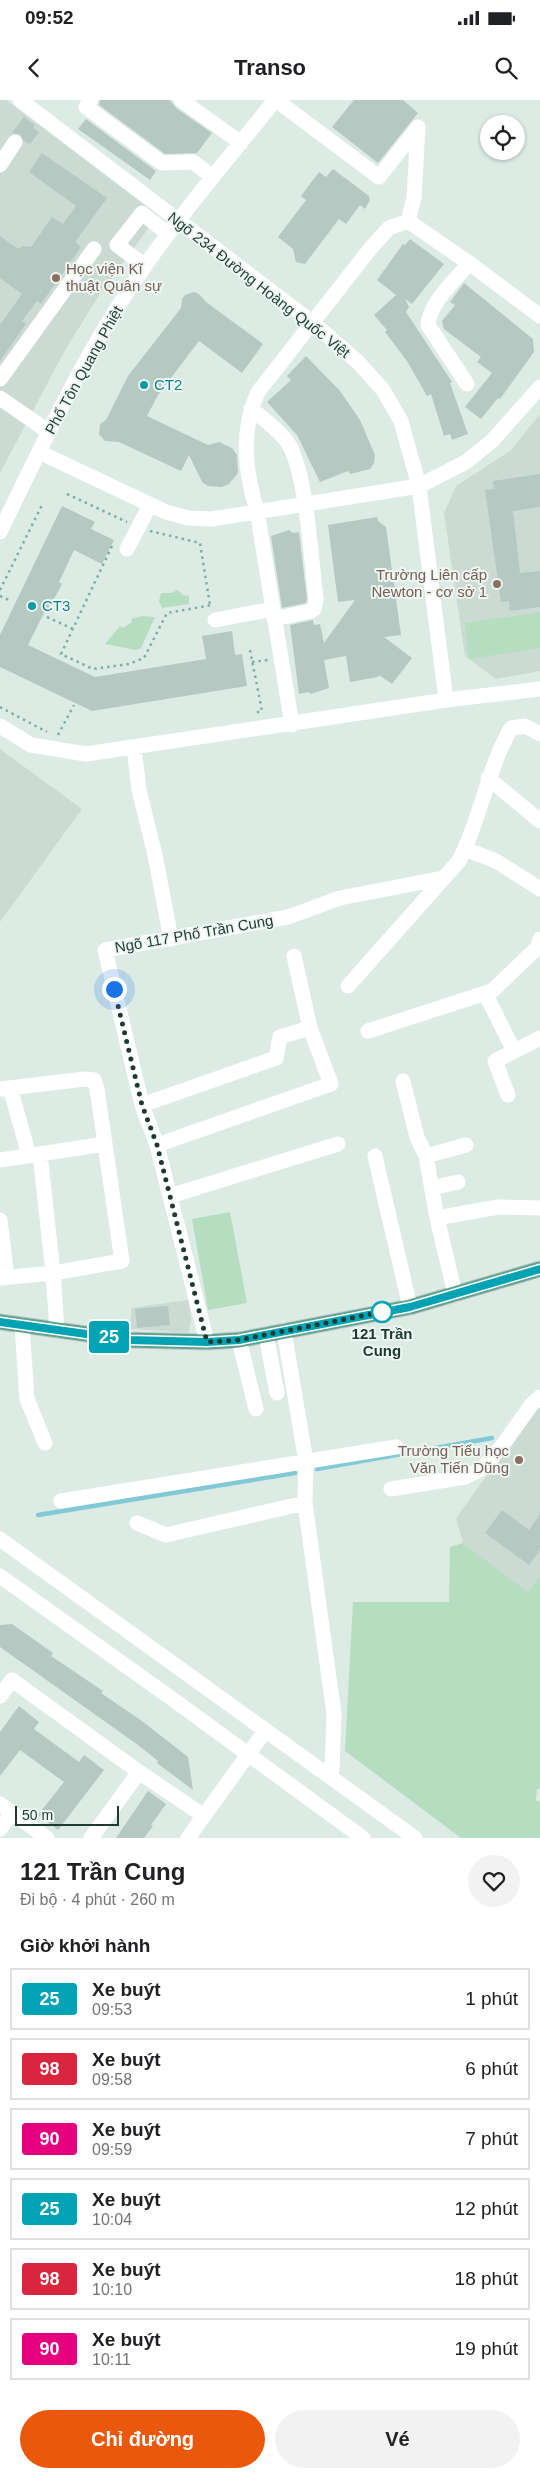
<!DOCTYPE html>
<html lang="vi">
<meta charset="utf-8">
<style>
:root{--surface:#fff;--page:#f2f2f2;--text:#202124;--muted:#757577;--line:#e0e0e0;--accent:#ea580c}
body{margin:0;font-family:Helvetica,sans-serif;background:var(--page);color:var(--text);height:100vh;display:flex;flex-direction:column;font-size:19px;white-space:nowrap}
*{box-sizing:border-box;margin:0}
p{font-size:16px;color:var(--muted)}
.icon{flex:none;width:28px;height:28px;fill:none;stroke:currentColor;stroke-width:2;stroke-linecap:round;stroke-linejoin:round}
.map{position:relative;height:1738px;overflow:hidden}
.side{display:flex;flex-direction:column;background:var(--surface);flex:1}
.side>*{flex:none}
.badge{padding:0 10px;border-radius:4px;font-size:18px;line-height:32px}
.buttons{position:absolute;left:480px;top:15px;display:grid;gap:10px}
.buttons a{display:grid;place-items:center;width:45px;height:45px;border-radius:50%;background:var(--surface);box-shadow:0 1px 4px #0004;font-size:25px}
.scale{position:absolute;left:15px;bottom:12px;width:104px;box-sizing:border-box;padding-left:5px;border:2px solid #1e3b33;border-top:0;font-size:14px;line-height:18px;white-space:nowrap;color:#1e3b33;-webkit-text-stroke:4px #eef7f2;paint-order:stroke}
.you{position:absolute;width:25px;height:25px;margin:-12px;border:4px solid #fff;border-radius:50%;background:#1a73e8;box-shadow:0 0 0 8px #1a73e833}
.map>.badge{position:absolute;translate:-50% -50%;box-shadow:0 0 0 2px #fff}
h2{padding:0 20px;font-size:19px;line-height:45px}
.round{display:grid;place-items:center;flex:none;width:52px;height:52px;border-radius:26px;background:var(--page)}
.overview{display:flex;align-items:center;justify-content:space-between;height:85px;padding:0 20px}
h1{font-size:24px;font-weight:700;line-height:38px}
.primary-button{display:flex;gap:10px;margin-top:auto;padding:10px 20px}
.primary-button a{flex:1;height:58px;border-radius:30px;background:var(--accent);color:#fff;font-size:20px;font-weight:700;line-height:58px;text-align:center}
.primary-button a+a{background:var(--page);color:var(--text)}
ul{padding:0;list-style:none}
li{display:flex;align-items:center;gap:15px;height:62px;margin:0 10px 8px;padding:0 10px;border:2px solid var(--line);border-radius:0px}
li div{flex:1}
li b{display:block;font-size:19px}
li em{font-style:normal}
li .badge{min-width:55px;font-weight:700;text-align:center}
.status{display:flex;justify-content:space-between;align-items:center;height:35px;padding:0 25px;background:var(--surface);direction:ltr}
.status svg{height:14px;fill:currentColor}
header{display:flex;justify-content:space-between;align-items:center;height:65px;padding:0 20px;background:var(--surface);font-size:22px;font-weight:700}
.map>svg:first-child{display:block}
.built{fill:#cbdbd4}
.green{fill:#b4debf}
.lines{fill:none;stroke-linecap:round;stroke-linejoin:round}
.stream{stroke:#80c9d5;stroke-width:4.5}
.building{fill:#b5c8c1}
.major-casing{stroke:#c0c8c6;stroke-width:17}
.path{stroke:#7bb1a0;stroke-width:2.5;stroke-dasharray:2.5 4;stroke-linecap:butt}
.minor{stroke:#fff;stroke-width:15}
.major{stroke:#5ea492;stroke-width:15}
.line-casing{stroke:#fff;stroke-width:11}
.line{stroke:#00a3b4;stroke-width:8}
.walk{stroke:#1e3b33;stroke-width:5;stroke-dasharray:0 9}
.education-dot{fill:#8d6e63;stroke:#eef7f2;stroke-width:2}
.culture-dot{fill:#0f9aa8;stroke:#eef7f2;stroke-width:2}
.stop-dot{fill:#fff;stroke:#00a3b4;stroke-width:2.5}
.labels{text-anchor:middle;stroke-width:4;stroke-linejoin:round;paint-order:stroke}
.education-label{font-size:15px;fill:#785e54;stroke:#eef7f2;text-anchor:end}
.street-label{font-size:15px;fill:#1e3b33;stroke:#eef7f2}
.culture-label{font-size:15px;fill:#0d838f;stroke:#eef7f2;text-anchor:start}
.stop-label{font-size:15px;font-weight:bold;fill:#1e3b33;stroke:#eef7f2}
</style>
<div class="status"><b>09:52</b><svg viewBox="0 0 49 12"><path d="M0 12V9h3v3zM5 12V6h3v6zM10 12V3h3v9zM15 12V0h3v12zM26 1h20v11H26zM47 4h2v5h-2z"/></svg></div>
<header><svg class="icon" aria-label="back" viewBox="0 0 24 24"><path d="M15 5l-7 7 7 7"/></svg>Transo<svg class="icon" aria-label="search" viewBox="0 0 24 24"><circle cx="10" cy="10" r="6"/><path d="M15 15l6 6"/></svg></header>
<div class="map">
<svg width="540" height="1738" viewBox="0 0 540 1738">
<rect width="100%" height="100%" fill="#ddebe5"/>
<!-- built -->
<path class="built" d="M0 0H6L158 115 98 197 64 252 0 373Z
M540 314V571L496 579 465 556 444 413 456 386 510 351Z
M0 649 82 709 0 822Z
M188 1200 191 1218 189 1233 131 1229V1208Z
M540 1302V1476L528 1493 463 1443 456 1418Z"/>
<!-- green -->
<path class="green" d="M178 490 182 495 189 496V504L162 508 159 501 161 493H171Z
M540 512V548L469 559 465 523Z
M142 516 155 517 141 548 136 550 105 544 120 526 123 528 132 522 131 519Z
M230 1112 247 1203 208 1210 192 1119Z
M463 1443 528 1492 540 1476V1689H537L536 1700 540 1702V1738H461L345 1651 353 1502H449L450 1447Z"/>
<g class="lines">
<!-- stream -->
<path class="stream" d="M317 1369 492 1338
M38 1415 295 1373"/>
</g>
<!-- building -->
<path class="building" d="M100 0H170L176 8 212 33 197 53 165 54 99 5Z
M354 0H403L418 13 378 63 332 27Z
M24 17 35 25 33 28 39 32 30 44 24 41 20 34 12 33Z
M86 19 156 71 150 80 78 29Z
M42 53 107 98 75 142 81 147 41 204 37 201 22 221 26 224 0 261V225L22 194 0 178V136L18 149 23 146 31 147 52 117 63 124 76 106 29 72Z
M333 69 369 96 370 100 365 109 360 105 346 124 339 119 305 164 296 162 293 149 278 137 306 100 301 96 319 72 326 77Z
M410 139 444 164 412 204 405 199 409 207 406 212 452 282 450 283 468 334 452 340 450 334 444 336 431 294 427 296 407 261 385 232 387 230 374 215 396 195 377 180 403 144 405 145Z
M464 183 533 239 534 252 500 299 498 298 481 319 465 307 492 273 477 262 481 257 444 229 442 221 455 205 450 202Z
M194 192 199 194 206 202 263 244 242 273 199 241 158 295 147 316 208 345 219 342 232 348 237 355 238 373 229 384 222 387 208 386 202 382 189 355 181 371 119 342 105 341 99 334 100 324 106 320 128 276 181 208 182 199 185 195Z
M306 256 340 291 360 320 375 355 374 363 370 369 350 374 348 371 320 382 297 335 267 302 291 280 287 276Z
M540 374V407L513 411 520 473 540 471V507L510 511 509 501 501 502 485 390 494 389 493 381Z
M62 406 95 422 91 429 114 440 102 464 74 450 59 482 62 484 53 501 48 513 45 511 28 545 95 577 206 559 202 536 232 531 235 555 242 554 247 586 92 611 0 567V535Z
M377 417 378 421 386 427 401 535 384 537 412 558 392 584 379 575 378 577 350 582 346 556 324 560 329 588 311 594 309 592 299 594 290 525 313 520 314 525 320 524 324 543 355 500 338 502 328 425Z
M289 430 293 433 299 432 307 499 306 503 282 508 271 436Z
M168 1206 170 1225 137 1228 135 1209Z
M502 1410 529 1430 540 1414V1450L529 1465 485 1433Z
M12 1524 53 1553 51 1556 103 1591 101 1593 142 1621 188 1657 193 1690 157 1663 158 1661 138 1645 0 1547V1525Z
M19 1606 39 1622 34 1629 79 1662 84 1655 104 1670 58 1730 38 1715 64 1682 20 1650 0 1676V1632Z
M148 1691 166 1704 151 1725 153 1726 144 1738H116Z"/>
<g class="lines">
<!-- major casing -->
<g class="major-casing">
<path id="major" d="M0 1222 129 1240 207 1242 239 1240 410 1207 540 1169"/>
</g>
<!-- path -->
<path class="path" d="M67 394 127 422
M150 431 200 443 210 505
M112 446 61 554 93 569 129 564 144 558 167 513 212 505
M0 490 42 405
M0 496 11 501
M47 517 73 529
M250 550 262 611 254 613
M252 562 268 560
M0 607 47 632
M58 635 74 605"/>
<!-- minor -->
<path class="minor" d="M20 0 313 223 358 262 383 290 401 321 419 386 446 600
M91 0 86 7 162 63 193 62 213 77
M181 0 241 43
M276 0 379 77 418 27
M418 27 414 98 408 121 469 163 540 216
M0 65 15 42
M145 166 117 145 142 113 168 134
M0 279 94 149
M467 284 428 225C430 202 455 181 469 163
M0 298 49 332
M251 309C263 318 275 327 285 339 307 365 311 462 316 499L314 509 311 511 274 519
M39 352 166 412 188 418 212 419 419 386 466 362 492 341 540 287
M0 432C42 345 83 256 138 176 180 114 229 58 275 0
M127 449 150 405
M215 520 273 509
M292 625 257 411C245 371 240 332 258 292L370 149 389 128 408 121
M0 626 31 645 86 654 446 600 540 589
M134 648 139 690 155 755 171 839
M488 678 540 721
M465 749 496 761 540 789
M348 886 459 761C481 718 487 670 511 628L525 626 540 634
M485 893 514 951
M368 931 492 891 537 848 540 839
M403 981 417 1037 426 1056 437 1118 455 1194
M10 988 29 1055
M0 989 85 979 94 980 97 989 122 1161 53 1173 57 1230
M508 995 495 961 540 938
M142 1005 276 958 280 937 310 928
M157 1045 331 984 310 928 294 856
M375 1056 410 1207
M426 1056 466 1045
M0 1060 105 1044
M432 1088 458 1082
M170 1096 338 1044
M437 1118 498 1107 540 1108
M0 1120 7 1177
M0 1178 53 1173 40 1054
M22 1225 27 1299 45 1343
M284 1231 306 1362 305 1403 334 1614 332 1670
M266 1235 277 1293
M239 1240 256 1309
M207 1242 157 1045 142 1005 105 850 288 817 340 798 443 778
M391 1389 465 1377 483 1368 502 1346 532 1304 540 1297
M61 1401 396 1347
M137 1423 166 1435 305 1403
M0 1439 415 1738
M0 1476 171 1598 363 1738
M0 1596 12 1580 139 1672 91 1738
M139 1672 204 1716
M0 1704 47 1738
M0 1729 12 1713
M188 1738 265 1631"/>
<!-- major -->
<use href="#major" class="major"/>
</g>
<g class="lines">
<!-- line casing -->
<g class="line-casing">
<path id="line" d="M0 1222 129 1240 207 1242 239 1240 410 1207 540 1169"/>
</g>
<!-- line -->
<use href="#line" class="line"/>
<!-- walk -->
<path class="walk" d="M114 889 142 1005 157 1045 207 1242 239 1240 382 1212"/>
</g>
<!-- markers -->
<g class="education-dot">
<circle cx="56" cy="178" r="5"/>
<circle cx="497" cy="484" r="5"/>
<circle cx="519" cy="1360" r="5"/>
</g>
<g class="culture-dot">
<circle cx="144" cy="285" r="5"/>
<circle cx="32" cy="506" r="5"/>
</g>
<circle class="stop-dot" cx="382" cy="1212" r="10"/>
<g class="labels">
<!-- education labels -->
<g class="education-label">
<text x="66" y="174" text-anchor="start">Học viện Kĩ<tspan x="66" dy="17">thuật Quân sự</tspan></text>
<text x="487" y="480">Trường Liên cấp<tspan x="487" dy="17">Newton - cơ sở 1</tspan></text>
<text x="509" y="1356">Trường Tiểu học<tspan x="509" dy="17">Văn Tiến Dũng</tspan></text>
</g>
<!-- street labels -->
<g class="street-label">
<text transform="translate(259 185) rotate(38)" y="5">Ngõ 234 Đường Hoàng Quốc Việt</text>
<text transform="translate(84 270) rotate(-61)" y="5">Phố Tôn Quang Phiệt</text>
<text transform="translate(194 834) rotate(-10)" y="5">Ngõ 117 Phố Trần Cung</text>
</g>
<!-- culture labels -->
<g class="culture-label">
<text x="154" y="290">CT2</text>
<text x="42" y="511">CT3</text>
</g>
<!-- stop labels -->
<g class="stop-label">
<text x="382" y="1239">121 Trần<tspan x="382" dy="17">Cung</tspan></text>
</g>
</g>
</svg>
<div class="buttons">
<a><svg class="icon" aria-label="locate" viewBox="0 0 24 24"><circle cx="12" cy="12" r="6"/><path d="M12 2v4M12 18v4M2 12h4M18 12h4"/></svg></a>
</div>
<div class="scale">50 m</div>
<div class="you" style="left:114px;top:889px"></div>
<b class="badge" style="left:109px;top:1237px;background:#00a3b4;color:#fff">25</b>
</div>
<section class="side">
<div class="overview"><div><h1>121 Trần Cung</h1><p>Đi bộ · 4 phút · 260 m</p></div><a class="round"><svg class="icon" aria-label="heart" viewBox="0 0 24 24"><path d="M12 20l-8-8c-3-5 5-10 8-4 3-6 11-1 8 4z"/></svg></a></div>
<h2>Giờ khởi hành</h2>
<ul>
<li><span class="badge" style="background:#00a3b4;color:#fff">25</span><div><b>Xe buýt</b><p>09:53</p></div><em>1 phút</em></li>
<li><span class="badge" style="background:#d7263d;color:#fff">98</span><div><b>Xe buýt</b><p>09:58</p></div><em>6 phút</em></li>
<li><span class="badge" style="background:#e6007e;color:#fff">90</span><div><b>Xe buýt</b><p>09:59</p></div><em>7 phút</em></li>
<li><span class="badge" style="background:#00a3b4;color:#fff">25</span><div><b>Xe buýt</b><p>10:04</p></div><em>12 phút</em></li>
<li><span class="badge" style="background:#d7263d;color:#fff">98</span><div><b>Xe buýt</b><p>10:10</p></div><em>18 phút</em></li>
<li><span class="badge" style="background:#e6007e;color:#fff">90</span><div><b>Xe buýt</b><p>10:11</p></div><em>19 phút</em></li>
</ul>
<div class="primary-button"><a>Chỉ đường</a><a>Vé</a></div>
</section>
